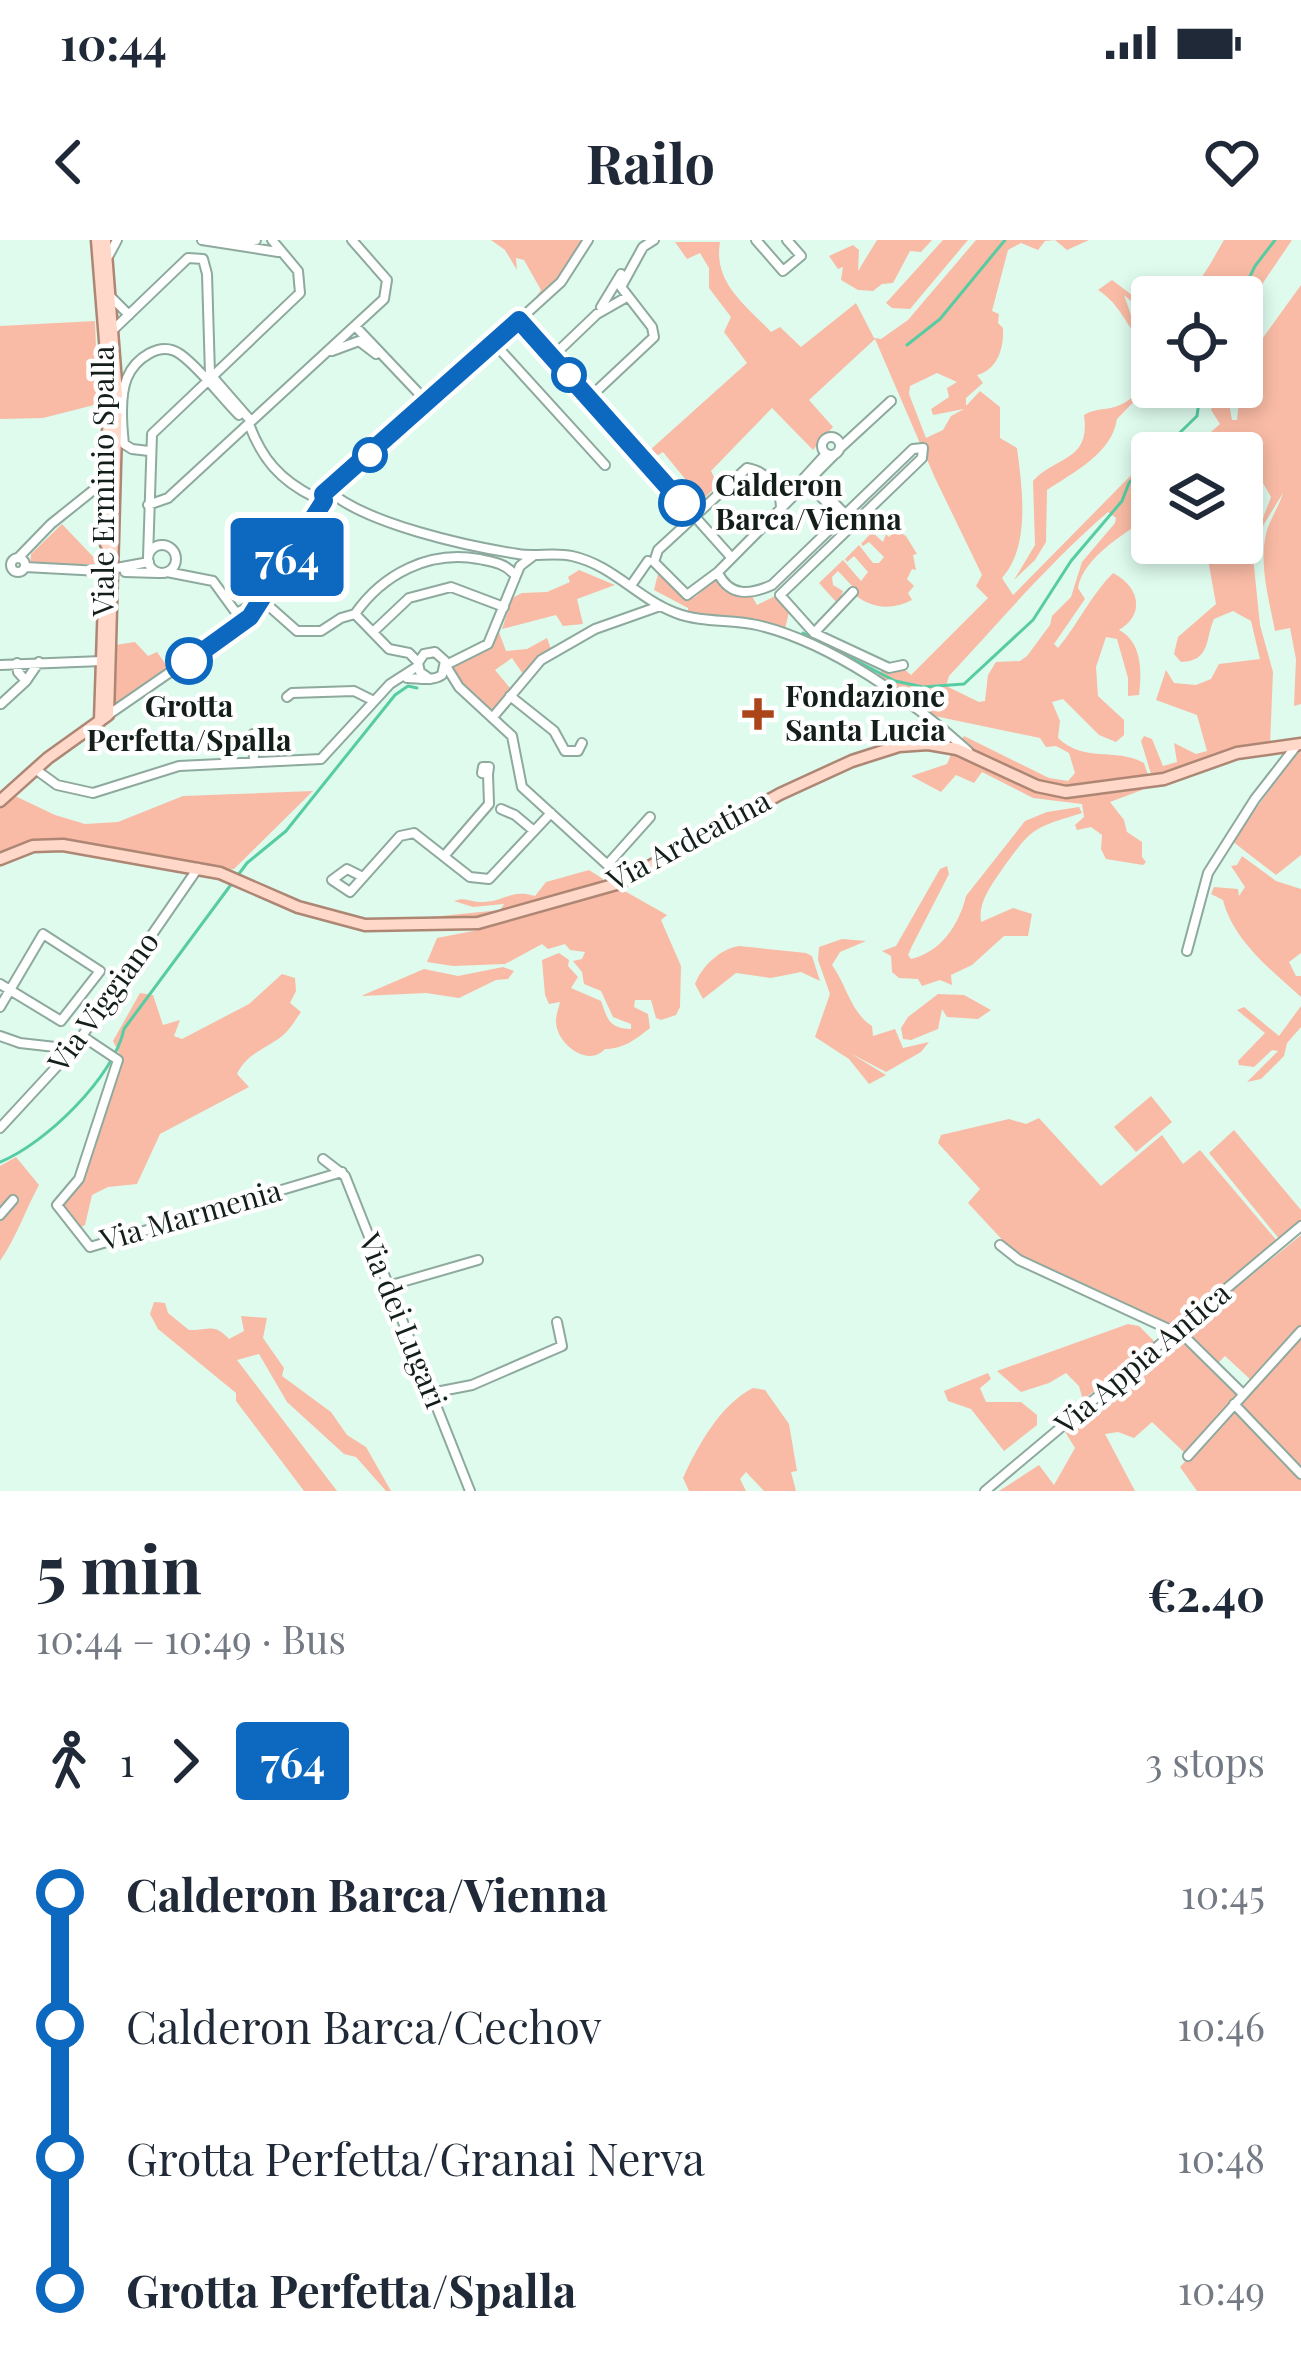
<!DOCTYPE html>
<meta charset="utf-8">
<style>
:root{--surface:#fff;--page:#f6f6f7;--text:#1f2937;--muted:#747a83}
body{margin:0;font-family:"Playfair Display",serif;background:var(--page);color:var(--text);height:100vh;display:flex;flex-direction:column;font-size:45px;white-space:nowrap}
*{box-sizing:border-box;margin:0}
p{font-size:39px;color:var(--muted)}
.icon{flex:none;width:66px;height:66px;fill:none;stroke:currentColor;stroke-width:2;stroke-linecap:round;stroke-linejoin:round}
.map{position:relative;height:1251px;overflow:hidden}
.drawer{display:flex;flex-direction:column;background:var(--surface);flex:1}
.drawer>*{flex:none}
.badge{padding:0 24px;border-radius:9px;font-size:42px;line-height:78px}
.buttons{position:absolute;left:1131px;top:36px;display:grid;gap:24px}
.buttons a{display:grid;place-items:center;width:132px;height:132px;border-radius:12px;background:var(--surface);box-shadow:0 6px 18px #0003;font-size:60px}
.map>.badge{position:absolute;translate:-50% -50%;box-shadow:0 0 0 6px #fff}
.legs{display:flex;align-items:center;gap:18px;height:132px;padding:0 36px;font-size:39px}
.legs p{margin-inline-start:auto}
.head{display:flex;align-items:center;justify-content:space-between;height:204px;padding:0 36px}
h1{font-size:66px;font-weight:700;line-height:90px}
ul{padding:0 36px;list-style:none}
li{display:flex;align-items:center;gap:42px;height:132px;font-size:45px}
li i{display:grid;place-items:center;width:18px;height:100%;margin:0 15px;background:currentColor}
li i::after{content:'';width:30px;height:30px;margin:-15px;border:9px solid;border-radius:50%;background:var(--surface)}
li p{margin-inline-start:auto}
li:first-child i{background:linear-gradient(#0000 50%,currentColor 0)}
li:last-child i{background:linear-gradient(currentColor 50%,#0000 0)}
.status{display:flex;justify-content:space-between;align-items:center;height:84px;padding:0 60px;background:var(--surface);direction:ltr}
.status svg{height:33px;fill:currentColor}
header{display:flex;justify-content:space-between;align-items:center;height:156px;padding:0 36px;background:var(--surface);font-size:54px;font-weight:700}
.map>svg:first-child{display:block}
.green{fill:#f9bba5;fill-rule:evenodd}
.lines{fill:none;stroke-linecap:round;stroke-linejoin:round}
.stream{stroke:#57cca2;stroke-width:3}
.minor-casing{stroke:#8ea99d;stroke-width:12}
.major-casing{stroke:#ad8674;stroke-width:15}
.minor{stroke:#fff;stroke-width:8}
.major{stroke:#ffd8c9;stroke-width:10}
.line-1-casing{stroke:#fff;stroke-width:27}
.line-1{stroke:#0c69bf;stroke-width:18}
.stop-1-dot{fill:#fff;stroke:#0c69bf;stroke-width:6}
.poi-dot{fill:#ab4519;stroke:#fff;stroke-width:4.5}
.labels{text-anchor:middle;stroke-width:9;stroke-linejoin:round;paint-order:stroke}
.street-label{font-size:30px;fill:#141f1a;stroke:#fff}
.stop-label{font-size:30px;font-weight:bold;fill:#141f1a;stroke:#fff;text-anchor:start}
.poi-label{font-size:30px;font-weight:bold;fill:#141f1a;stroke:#fff;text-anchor:start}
</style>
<div class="status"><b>10:44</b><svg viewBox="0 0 49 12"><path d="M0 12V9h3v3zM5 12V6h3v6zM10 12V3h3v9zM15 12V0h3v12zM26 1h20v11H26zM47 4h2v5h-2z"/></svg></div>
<header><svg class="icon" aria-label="back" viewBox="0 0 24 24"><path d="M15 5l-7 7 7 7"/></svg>Railo<svg class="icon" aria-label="heart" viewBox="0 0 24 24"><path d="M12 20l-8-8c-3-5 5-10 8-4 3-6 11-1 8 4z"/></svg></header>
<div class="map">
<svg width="1301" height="1251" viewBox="0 0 1301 1251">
<rect width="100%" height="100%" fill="#defbee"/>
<!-- green -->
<path class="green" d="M491 0H583L561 35 532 63 541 50 524 20 516 18 517 30 505 10Z
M877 0H932L921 12 910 11 893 43 882 44 873 51 858 50 841 40 843 27 838 29 829 16 853 5 859 10 858 31Z
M943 0H968L910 69 892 68 886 63Z
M976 0H1089L1067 10 1055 0 1045 1 1038 10 1021 3 1008 10 992 71 999 74 998 83 1003 88C1004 108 998 129 977 135L983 143 966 158V166L980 151 1000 167V198L1017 208C1022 247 1031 306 1002 338L1013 355 1152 214V224L1140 238 1142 248 1152 249V275C1127 292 1083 317 1078 348L1085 359 1054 404 1058 408C1078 384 1091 355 1113 333 1139 346 1146 374 1119 390 1142 402 1142 431 1139 455L1128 456V438L1117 399 1106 397 1096 427 1098 456 1124 480V495L1116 502 1099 495 1063 459 1052 462 1060 481 1058 498C1084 523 1115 507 1144 523L1148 535 1142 550 1110 562 1124 580 1127 592 1142 602V617L1146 622 1143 625 1106 619 1101 609 1102 595 1091 587 1077 590 1075 585 1084 577 1082 564 1033 558 982 532 974 543 956 535 941 552 911 536 947 524 953 510 969 513 961 500 964 496 1049 538 1068 541 1075 533 1069 513 1056 506 1046 507 1040 498 925 474 875 438 883 429 903 428 911 435 988 358 976 346 982 335 935 238 875 99 809 160 833 187 813 210 772 168 711 231 718 245 697 265 685 253 691 246 663 212 655 217 650 210 747 123 724 92 731 77 709 48V28L700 13 687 19 675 2H720C713 43 745 64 771 92L780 87 801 107 856 63 874 98 881 99 908 80ZM937 133 957 142 947 148 949 157 931 169 933 175 964 169 951 176 943 190 926 198 909 154 910 146ZM1108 272 1116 278 1115 283 1082 322 1071 357 1052 376 1050 385 1027 416 1020 421 996 422 988 435 985 461 979 462 946 446 949 436C1001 380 1051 321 1108 272Z
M1224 0H1292L1242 74V57H1152V67L1134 53 1132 43C1198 51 1189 61 1224 0Z
M1112 40 1152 70V79L1124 55 1131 75 1152 105V143L1117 179C1112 213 1074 232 1047 250L1046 302 1035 320 1014 340 1035 305 1033 241C1055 216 1091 222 1084 175 1097 167 1107 171 1120 165 1140 157 1157 130 1147 108 1142 96 1142 105 1135 94 1123 78 1117 62 1098 50Z
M1301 45V464L1294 466 1296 419 1290 388 1275 391C1269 359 1258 323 1267 290 1271 278 1279 266 1283 253L1255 299 1271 257 1237 197 1228 193 1206 213H1187L1220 184 1211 170 1218 153 1228 158 1232 180H1237L1242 127Z
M95 81 98 164 43 178 0 179V86Z
M62 284 100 324 30 325 31 314Z
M896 290 906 296 917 314 913 315 916 330 912 329 907 339 914 346 908 353 912 360C892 370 873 369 855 355V349L838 331 832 337 833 345 843 351 838 364 819 343 843 320 861 341 868 332 854 316 847 322 845 319 859 305 873 323H879L884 317 869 302 863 306 861 304 872 292 883 302 886 294 889 297Z
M1242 301 1252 307 1260 385 1273 432 1270 505 1156 538 1151 534 1141 501 1144 496 1152 499 1163 526 1177 522 1174 503 1196 514 1207 511 1197 475 1156 460 1166 430 1174 443 1196 445 1211 439 1219 424 1260 419 1251 381 1233 371 1214 379C1205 399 1211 421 1181 422L1174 414 1178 397 1216 364 1205 303Z
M579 330 615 345 577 359 583 384 563 386 556 375 502 389 512 358 522 353 547 352 570 342 568 337Z
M658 334 686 359 695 357 715 340 733 355 752 356 757 365 775 356 789 372 785 389 688 373V368L654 350Z
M499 392 506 411 527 409 547 398 551 409 523 434 512 418 495 430 510 448 493 471 457 440 451 429 454 423 481 413Z
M135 402 148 416 157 412 170 430 113 465 115 405Z
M1301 507V615L1276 635 1232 601Z
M313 551 234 629 221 631 74 604 0 615V566L13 555 55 575 85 584 118 582 183 556Z
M1079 567 1082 573C1030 589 1032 588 1001 631 990 647 978 663 981 682L1013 668 1032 674 1028 696H1004L972 725 951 735 952 745 940 740 922 746 918 739 899 738 892 732 891 716 882 711 896 706 940 629 947 626 949 634 912 706 908 715 911 719C941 712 959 685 966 656L1025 581 1047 572Z
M1242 616 1276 641 1301 649V713L1289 722 1296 736H1301V757C1271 730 1233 700 1223 660L1211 654 1214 647 1238 649 1239 656 1245 647 1231 626 1237 625Z
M589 630 603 639 602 643 498 677 402 680 500 670 504 664 473 667 454 661C466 656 471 663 484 662 507 661 510 649 535 656L546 642Z
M621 649 667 675 661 680 681 726 680 767 676 775 661 780 656 778 651 760H635L634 767 648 774 650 788C636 799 624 809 605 809 588 828 556 804 556 781 556 774 559 768 560 762L549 764 545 755 542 720 559 713 569 720 568 726 578 737 571 748 601 761C607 778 609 789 631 789V784L613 777 601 751 584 744 582 732 573 721 582 719 585 712 570 710 565 704 548 709 542 704 505 724 453 726 427 722 437 698 483 689Z
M842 699 866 701 840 712 832 725C847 746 851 773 872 786L873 796 895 789 903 808 929 802 921 812 886 832 850 813 886 835 869 844 849 819 815 797 830 754 818 720 819 707Z
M739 706 806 713 812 716 820 741 801 732 771 738 736 733 703 759 695 744C702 726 720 709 739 706Z
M503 727 514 731 508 739 496 740 459 758 426 753 361 756 424 729 458 736Z
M282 734 295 738 296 751 290 763 301 772C295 780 290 790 282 796 266 809 247 813 237 834L249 847 160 894 137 944 108 947 92 955 85 985 76 990 57 967 72 951 120 815 113 801 140 753 153 755 163 785 180 780 174 796 182 799 249 764Z
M938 754 964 755 991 770 978 779 947 777 942 769 938 789 911 800 903 799 901 788 908 777Z
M1301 766V787L1287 803 1284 816 1261 839 1247 842 1278 811 1272 810 1254 827 1239 825 1238 821 1265 793 1237 770 1244 767 1279 796Z
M1151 856 1172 882 1136 912 1114 887Z
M1039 878 1101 946 1162 895 1183 924 1200 910 1278 1002 1173 1088 1020 1019 968 963 980 949 938 903 941 895 1009 879 1026 884Z
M1234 890 1301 970V982L1280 1000 1209 913Z
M16 917 39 945C25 971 16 998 0 1021V926Z
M1301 995V1086L1252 1141 1225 1116 1217 1124 1184 1090Z
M154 1062 165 1063 168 1073 189 1090C209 1091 213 1082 229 1099L244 1091 241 1076 267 1078 263 1098 284 1128 282 1136 331 1172 347 1195 366 1207 391 1251H386L356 1217 344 1214 287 1162 259 1114 237 1120 337 1251H304L236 1161V1153L158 1089 150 1074Z
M1128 1084 1139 1086 1156 1103 1083 1160 1079 1146 1066 1133 1049 1143 1021 1152 997 1131Z
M1178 1092 1240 1154 1186 1214 1152 1182 1134 1198 1118 1192 1105 1194 1135 1251H999L1039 1225 1054 1245 1075 1208 1064 1190Z
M1301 1093V1251H1197L1180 1227Z
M988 1133 991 1139 980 1148 986 1162H1021L1037 1175V1185L1004 1211 971 1169 948 1161 944 1151Z
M753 1148 765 1150 789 1184 797 1231 791 1232 796 1251H764L746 1232 740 1239 746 1251H689L683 1238C698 1205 721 1164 753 1148Z"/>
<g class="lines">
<!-- stream -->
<path class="stream" d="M1240 57 1255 26 1275 0
M907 105 940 79 1005 0
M1159 213 1197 176 1201 147
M803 393 895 441 923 447 964 444 1033 380 1071 321 1122 261 1129 243 1152 219
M0 922C45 904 114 837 124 789L247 623 286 591 395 455 408 446 417 448"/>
<!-- minor casing -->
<g class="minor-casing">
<path id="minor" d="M202 0 278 12
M232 0H256
M756 0 783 31 801 16 787 0
M109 15 117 0
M109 55 129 75
M601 67 621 34
M519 80 731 317
M355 86 428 163
M113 90 188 18 203 19 207 34 210 134 251 181
M494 103 605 225
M332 111 359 101 376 114
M552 117 597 74 625 58
M589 158 654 97 652 87 621 47 643 7 654 0
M249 184C262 219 280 240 314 257
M822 206a9 9 0 1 1 18 0a9 9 0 1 1-18 0Z
M840 208 891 161
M149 211 132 209 124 204C122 186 120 155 127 138 135 119 160 100 180 114 201 129 220 156 239 175
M647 216 673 244
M809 237 845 274
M807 243 842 278
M329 251C367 284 466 306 518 314 536 317 554 312 572 316 613 325 638 359 676 373 702 383 731 379 757 385 830 402 913 461 968 511
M779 252 793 250 826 214
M318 264 314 261 315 254H323L355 229 561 42 588 0
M148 265 168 258 384 59 387 40 352 0
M781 268C781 249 766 231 747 228L658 310 654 322 687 355 718 332 835 214
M148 319a14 14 0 1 1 28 0a14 14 0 1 1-28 0Z
M11 325a7 7 0 1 1 14 0a7 7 0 1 1-14 0Z
M18 318 51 284 106 240
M148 318 152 194 300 53 298 31 272 0
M25 327 100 331 149 322
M125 332 158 333
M167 332 213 341 237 374
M718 333C730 357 750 355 772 345L913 209 923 208
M632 344 648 321
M780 355 922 218 923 208
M780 355 814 393 889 428 903 425
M236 373 262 360 297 391H321L341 378 355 374
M355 374C383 334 429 310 479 319 493 322 504 323 513 333
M355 374 389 409 409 413 418 422
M373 392 409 358 451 347 504 367
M814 393 853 352
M17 423 18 432 26 441 39 422
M0 425 102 421
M446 425 488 404 520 326 533 316
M446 426 459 447 512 496 522 547 624 640
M407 438C419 438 431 442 442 435L445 421 435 412 424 414 418 423 420 432 430 439
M510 456 554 491 565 511H578L582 503
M287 457 292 453 354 451 374 461
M1 464 26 441
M108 475 250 377 324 261 323 254
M493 477 541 420 595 389 660 366
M253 494 254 522
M483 527H489L488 534 482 533Z
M35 529 57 545 93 553 179 526 321 519 390 444 418 426
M501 569 515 575 534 591
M445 615 489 564 488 534
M608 624 650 577
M363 637 347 629 332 640 350 652 400 596 414 593 470 637 489 639 551 573
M1187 711 1208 633 1255 559 1297 505
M0 744 61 781 100 731 43 694 0 767
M0 796 20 803 73 809
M82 796 118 820 79 939 57 965 90 1007 342 932
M0 888 73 809 198 628
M323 919 345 936 470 1251
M0 975 13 960
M1000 1005 1019 1020 1175 1092
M388 1046 478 1020
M1178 1090 1243 1154
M431 1153 472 1145 562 1106 557 1082
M1234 1164 1301 1234
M1188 1216 1301 1091
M985 1251 1301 986"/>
</g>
<!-- major casing -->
<g class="major-casing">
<path id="major" d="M97 0 109 151 106 304
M100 481 105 329
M0 561 48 518 108 475 117 155 105 0
M0 619 33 606 63 605 220 633 298 667 365 685 478 683 620 643 780 554 852 521 899 506 928 504 957 509 1037 546 1066 552 1164 539 1237 513 1301 504"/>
</g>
<!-- minor -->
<use href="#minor" class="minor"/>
<!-- major -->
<use href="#major" class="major"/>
</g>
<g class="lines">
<!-- line-1 casing -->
<g class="line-1-casing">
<path id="line-1" d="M189 421 250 377 324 261 323 254 519 80 682 263"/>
</g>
<!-- line-1 -->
<use href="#line-1" class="line-1"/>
</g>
<!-- markers -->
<g class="stop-1-dot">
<circle cx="569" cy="135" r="15"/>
<circle cx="370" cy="215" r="15"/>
<circle cx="682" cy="263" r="21"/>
<circle cx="189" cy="421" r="21"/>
</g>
<path class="poi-dot" d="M752 456h12v12h12v12h-12v12h-12v-12h-12v-12h12z"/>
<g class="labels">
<!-- street labels -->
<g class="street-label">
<text transform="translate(104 241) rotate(-90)" y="10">Viale Erminio Spalla</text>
<text transform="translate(689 601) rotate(-28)" y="10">Via Ardeatina</text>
<text transform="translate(104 762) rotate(-54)" y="10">Via Viggiano</text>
<text transform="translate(191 976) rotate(-16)" y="10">Via Marmenia</text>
<text transform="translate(402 1081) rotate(68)" y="10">Via dei Lugari</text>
<text transform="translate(1143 1119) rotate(-40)" y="10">Via Appia Antica</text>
</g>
<!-- stop labels -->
<g class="stop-label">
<text x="715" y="256">Calderon<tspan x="715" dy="34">Barca/Vienna</tspan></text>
<text x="189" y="477" text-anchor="middle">Grotta<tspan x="189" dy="34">Perfetta/Spalla</tspan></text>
</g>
<!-- poi labels -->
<g class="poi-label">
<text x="785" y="467">Fondazione<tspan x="785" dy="34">Santa Lucia</tspan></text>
</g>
</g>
</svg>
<div class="buttons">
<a><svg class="icon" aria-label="locate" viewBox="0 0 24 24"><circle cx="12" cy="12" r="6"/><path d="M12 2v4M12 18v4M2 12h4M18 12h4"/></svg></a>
<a><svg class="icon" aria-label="layers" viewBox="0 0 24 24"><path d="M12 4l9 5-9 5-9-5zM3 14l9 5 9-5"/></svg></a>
</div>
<b class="badge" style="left:287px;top:317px;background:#0c69bf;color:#fff">764</b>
</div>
<section class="drawer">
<div class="head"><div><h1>5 min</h1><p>10:44 – 10:49 · Bus</p></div><b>€2.40</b></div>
<div class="legs"><svg class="icon" aria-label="walk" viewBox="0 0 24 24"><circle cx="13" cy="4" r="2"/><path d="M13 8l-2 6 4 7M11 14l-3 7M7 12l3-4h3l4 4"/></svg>1<svg class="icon" aria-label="forward" viewBox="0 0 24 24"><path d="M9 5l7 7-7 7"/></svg><b class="badge" style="background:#0c69bf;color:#fff">764</b><p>3 stops</p></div>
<ul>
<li><i style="color:#0c69bf"></i><b>Calderon Barca/Vienna</b><p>10:45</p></li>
<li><i style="color:#0c69bf"></i><span>Calderon Barca/Cechov</span><p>10:46</p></li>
<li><i style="color:#0c69bf"></i><span>Grotta Perfetta/Granai Nerva</span><p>10:48</p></li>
<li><i style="color:#0c69bf"></i><b>Grotta Perfetta/Spalla</b><p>10:49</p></li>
</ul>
</section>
